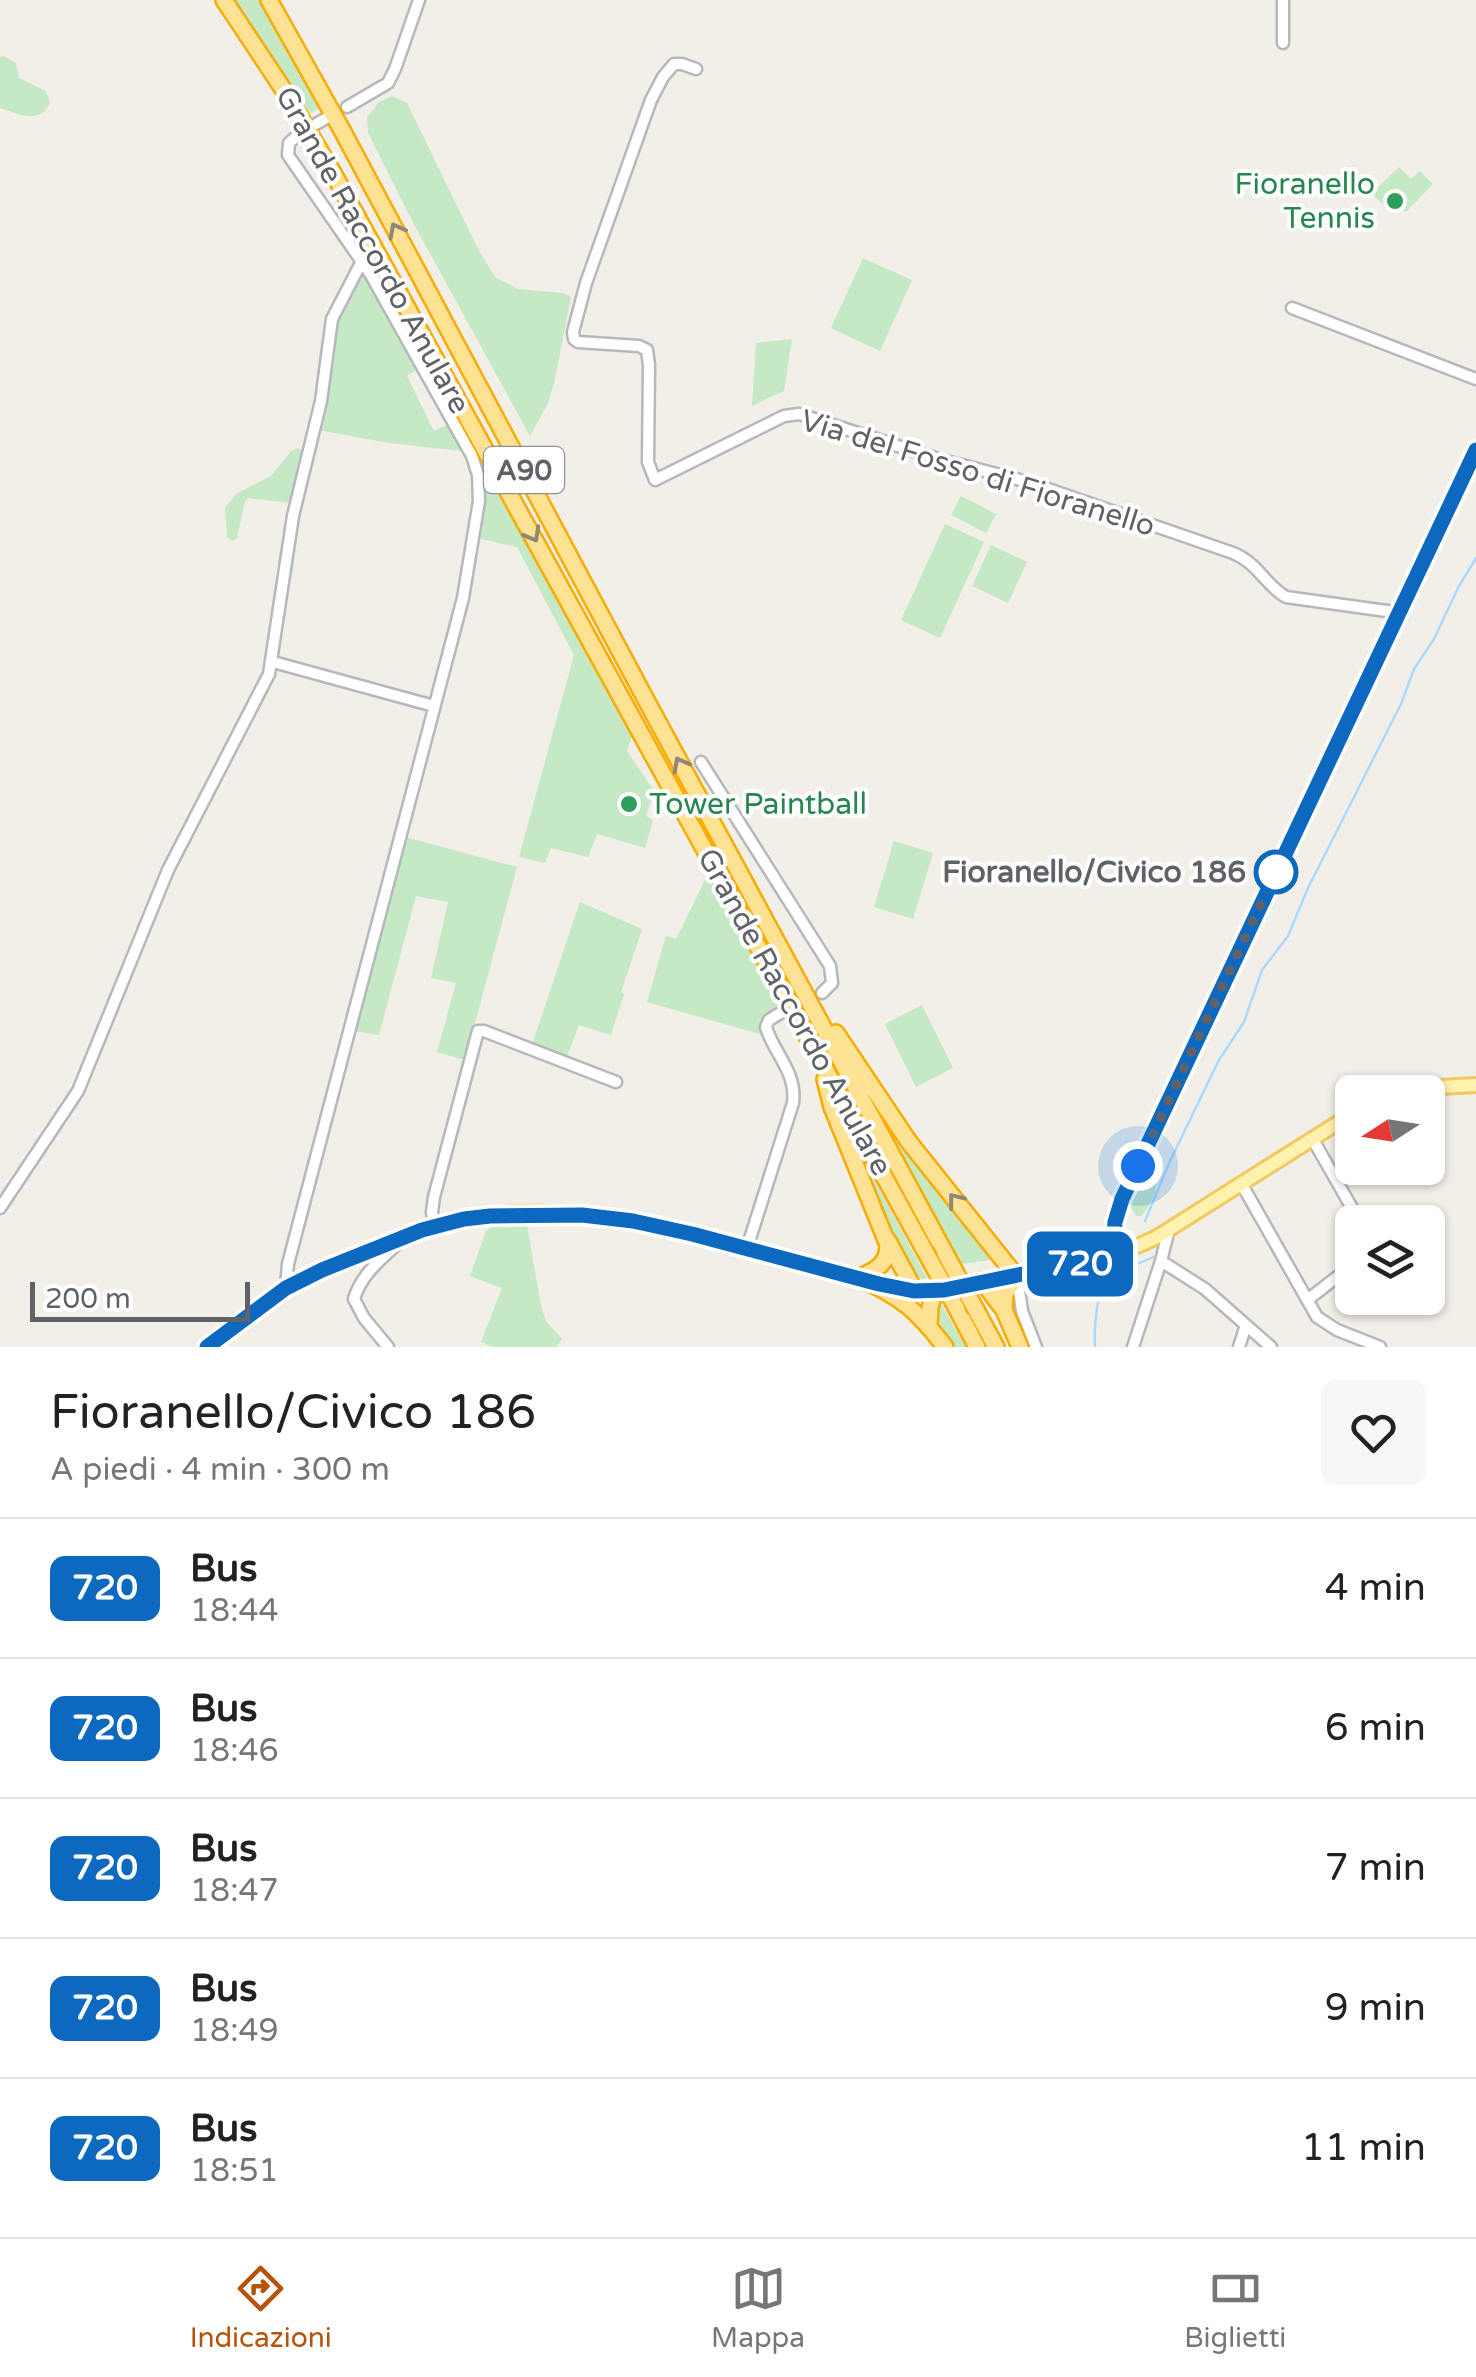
<!DOCTYPE html>
<html lang="it">
<meta charset="utf-8">
<style>
:root{--surface:#fff;--page:#f6f6f6;--text:#222;--muted:#767676;--line:#e0e0e0;--accent:#b45309}
body{margin:0;font-family:"Varela Round",sans-serif;background:var(--page);color:var(--text);height:100vh;display:flex;flex-direction:column;font-size:38px;white-space:nowrap}
*{box-sizing:border-box;margin:0}
p{font-size:32px;color:var(--muted)}
.icon{flex:none;width:55px;height:55px;fill:none;stroke:currentColor;stroke-width:2;stroke-linecap:round;stroke-linejoin:round}
.map{position:relative;height:1347px;overflow:hidden}
.side{display:flex;flex-direction:column;background:var(--surface);flex:1}
.side>*{flex:none}
.badge{padding:0 20px;border-radius:15px;font-size:35px;line-height:65px}
.needle{width:65px;rotate:258deg}
.tools{position:absolute;left:1335px;top:1075px;display:grid;gap:20px}
.tools a{display:grid;place-items:center;width:110px;height:110px;border-radius:15px;background:var(--surface);box-shadow:0 2px 8px #0004;font-size:50px}
.scale{position:absolute;left:30px;bottom:25px;width:220px;box-sizing:border-box;padding-left:10px;border:5px solid #5f6368;border-top:0;font-size:28px;line-height:35px;white-space:nowrap;color:#5f6368;-webkit-text-stroke:8px #fff;paint-order:stroke}
.you{position:absolute;width:50px;height:50px;margin:-25px;border:8px solid #fff;border-radius:50%;background:#1a73e8;box-shadow:0 0 0 15px #1a73e833}
.map>.badge{position:absolute;translate:-50% -50%;box-shadow:0 0 0 5px #fff}
.round{display:grid;place-items:center;flex:none;width:105px;height:105px;border-radius:15px;background:var(--page)}
.head{display:flex;align-items:center;justify-content:space-between;height:170px;padding:0 50px}
h1{font-size:48px;font-weight:600;line-height:75px}
ul{padding:0;list-style:none}
li{display:flex;align-items:center;gap:30px;height:140px;padding:0 50px;border-top:2px solid var(--line)}
li div{flex:1}
li b{display:block;font-size:38px}
li em{font-style:normal}
li .badge{min-width:110px;font-weight:700;text-align:center}
.dock{display:flex;justify-content:space-around;align-items:center;height:140px;border-top:2px solid var(--line);background:var(--surface);font-size:28px;color:var(--muted)}
.dock a{display:grid;justify-items:center;gap:5px}
.dock .selected{color:var(--accent)}
.map>svg:first-child{display:block}
.green{fill:#c5e8c5}
.lines{fill:none;stroke-linecap:round;stroke-linejoin:round}
.stream{stroke:#aadaff;stroke-width:2.5}
.minor-casing{stroke:#b5b8bc;stroke-width:15}
.major-casing{stroke:#f2c960;stroke-width:18}
.highway-casing{stroke:#f9ab00;stroke-width:20}
.minor{stroke:#fff;stroke-width:10}
.major{stroke:#fff2af;stroke-width:12}
.highway{stroke:#fde293;stroke-width:15}
.highway-bridge-casing{stroke:#f9ab00;stroke-width:20;stroke-linecap:butt}
.highway-bridge{stroke:#fde293;stroke-width:15}
.oneway{stroke:#8e8975}
.line-casing{stroke:#fff;stroke-width:22}
.line{stroke:#0c69bf;stroke-width:15}
.walk{stroke:#5f6368;stroke-width:10;stroke-dasharray:0 18}
.leisure-dot{fill:#2e9e5b;stroke:#fff;stroke-width:4}
.stop-dot{fill:#fff;stroke:#0c69bf;stroke-width:5}
.labels{text-anchor:middle;stroke-width:8;stroke-linejoin:round;paint-order:stroke}
.shield{fill:#fff;stroke:#8f9295;stroke-width:2.5}
.shield-label{font-size:28px;font-weight:bold;fill:#5f6368}
.leisure-label{font-size:30px;fill:#27864d;stroke:#fff;text-anchor:end}
.street-label{font-size:30px;fill:#5f6368;stroke:#fff}
.stop-label{font-size:30px;font-weight:bold;fill:#5f6368;stroke:#fff;text-anchor:end}
</style>
<div class="map">
<svg width="1476" height="1347" viewBox="0 0 1476 1347">
<rect width="100%" height="100%" fill="#f1efe8"/>
<!-- green -->
<path class="green" d="M233 0H260L322 107 308 115Z
M3 56 16 63 19 78 46 91 50 103C39 125 19 114 0 108V57Z
M392 96 407 103 478 249 495 277 518 289 563 293 571 297 555 379 548 403 530 436 410 217 368 133 367 118 379 102Z
M1399 167 1411 179 1420 171 1433 184 1406 212 1392 198 1384 206 1372 193Z
M863 258 912 280 880 351 831 328Z
M362 268 416 370 407 376 434 431 447 425 461 451 389 443 318 430 335 317Z
M792 339 784 391 752 406 756 343Z
M298 448 302 451 291 503 248 498 245 501 237 538 232 541 227 537 225 508 236 494 271 476 291 451Z
M481 465 496 488 632 736 627 751 654 791 646 816 653 820 645 848 597 834 588 857 551 848 545 863 519 857 574 655 517 547 481 539 485 489Z
M961 496 996 514 986 533 951 515Z
M945 524 984 542 940 638 901 620Z
M991 545 1027 562 1008 603 972 586Z
M405 837 517 867 465 1060 437 1052 456 983 431 978 448 902 416 896 379 1035 353 1031Z
M894 841 933 853 913 919 874 907Z
M708 874 780 1007 764 1017 760 1023 763 1035 647 1002 666 936 676 939Z
M580 902 642 929 621 992 624 994 611 1035 579 1025 566 1059 532 1045Z
M922 1005 953 1068 916 1087 885 1024Z
M881 1110 986 1250 990 1260 962 1264 879 1112Z
M844 1123 927 1278 916 1279 909 1275Z
M1155 1175C1160 1189 1151 1205 1141 1216H1136L1131 1208 1130 1199 1152 1176Z
M526 1219 541 1306 546 1321 562 1339 556 1347H492L481 1342 502 1288 470 1276 486 1231 501 1220Z
M940 1302 966 1347H952L931 1318 933 1306Z"/>
<g class="lines">
<!-- stream -->
<path class="stream" d="M1145 1221 1170 1161 1219 1060 1244 1022 1262 970 1288 936 1308 888 1401 704 1414 669 1434 639 1458 588 1476 558
M1095 1347C1094 1331 1096 1287 1109 1277 1120 1268 1140 1264 1153 1257"/>
<!-- minor casing -->
<g class="minor-casing">
<path id="minor" d="M1283 43V0
M696 69 682 64H674L663 77 651 100 586 283 573 332 574 339 578 342 639 346 647 350 649 365 648 462 655 480 784 416 799 414 938 459 1028 482 1233 553C1258 563 1265 585 1286 597L1401 613
M347 107 388 83 395 69 419 0
M316 124 330 116
M1292 308 1476 379
M273 662 434 706
M701 762 830 966 832 983 822 993
M1312 1138 1360 1222
M1241 1183 1317 1317 1337 1330 1380 1347
M0 1208 78 1091 168 870 269 674 293 516 321 401 332 319 362 261
M434 1226 432 1212 434 1197 478 1031H484L616 1082
M747 1248 793 1103C797 1072 774 1054 766 1027L769 1020 782 1012
M1111 1255 1115 1222 1122 1199 1476 450
M1161 1261 1205 1289 1271 1347
M1017 1277 1022 1311 1036 1347
M286 1288 288 1264 463 598 479 501 478 475 472 456 371 275 288 155 289 143 299 134
M1307 1300C1323 1289 1336 1276 1352 1267
M388 1347 364 1318 354 1299C362 1272 385 1256 404 1238
M1133 1347 1161 1261 1169 1229
M1239 1347 1246 1325"/>
</g>
<!-- major casing -->
<g class="major-casing">
<path id="major" d="M1407 1092 1440 1087 1476 1085
M207 1347C233 1327 259 1306 286 1288 312 1272 341 1261 369 1250 399 1238 430 1225 462 1219 608 1193 754 1252 893 1288 928 1294 958 1285 992 1280 1048 1271 1106 1263 1157 1237L1352 1114"/>
</g>
<!-- highway casing -->
<g class="highway-casing">
<path id="highway" d="M224 0 285 92 333 173 925 1251
M269 0 343 132 645 698 945 1253
M836 1033 909 1142 1016 1276 1005 1294 1004 1310
M825 1079 832 1107 888 1245C888 1265 875 1270 859 1278
M888 1241 915 1291
M859 1278C901 1297 917 1310 945 1347
M982 1281 1004 1310 1020 1347
M957 1309 977 1347
M976 1310 996 1347
M929 1326 930 1308 934 1291"/>
</g>
<!-- minor -->
<use href="#minor" class="minor"/>
<!-- major -->
<use href="#major" class="major"/>
<!-- highway -->
<use href="#highway" class="highway"/>
<!-- highway-bridge casing -->
<g class="highway-bridge-casing">
<path id="highway-bridge" d="M925 1251 957 1309
M945 1253 976 1310"/>
</g>
<!-- highway-bridge -->
<use href="#highway-bridge" class="highway-bridge"/>
</g>
<!-- one-way arrows -->
<defs><path id="oneway-chevron" d="M-2-3.5L2.5 0L-2 3.5" fill="none" stroke-width="1.6" stroke-linecap="round" stroke-linejoin="round" transform="scale(2.5)"/></defs>
<g class="oneway">
<use href="#oneway-chevron" transform="translate(396 230) rotate(-118)"/>
<use href="#oneway-chevron" transform="translate(533 535) rotate(61)"/>
<use href="#oneway-chevron" transform="translate(680 764) rotate(-118)"/>
<use href="#oneway-chevron" transform="translate(955 1200) rotate(-128)"/>
</g>
<g class="lines">
<!-- line casing -->
<g class="line-casing">
<path id="line" d="M207 1347 286 1288 322 1270 422 1230 464 1219 490 1216 582 1215 633 1221 692 1234 879 1284 914 1291 944 1290 1112 1256 1115 1222 1122 1199 1476 450"/>
</g>
<!-- line -->
<use href="#line" class="line"/>
<!-- walk -->
<path class="walk" d="M1138 1166 1276 872"/>
</g>
<!-- markers -->
<g class="leisure-dot">
<circle cx="1395" cy="201" r="10"/>
<circle cx="629" cy="804" r="10"/>
</g>
<circle class="stop-dot" cx="1276" cy="872" r="20"/>
<g class="labels">
<!-- shield labels -->
<rect class="shield" x="484" y="447" width="80" height="46" rx="8"/>
<g class="shield-label">
<text x="524" y="480">A90</text>
</g>
<!-- leisure labels -->
<g class="leisure-label">
<text x="1375" y="194">Fioranello<tspan x="1375" dy="34">Tennis</tspan></text>
<text x="649" y="814" text-anchor="start">Tower Paintball</text>
</g>
<!-- street labels -->
<g class="street-label">
<text transform="translate(373 250) rotate(61)" y="10">Grande Raccordo Anulare</text>
<text transform="translate(978 473) rotate(17)" y="10">Via del Fosso di Fioranello</text>
<text transform="translate(795 1012) rotate(61)" y="10">Grande Raccordo Anulare</text>
</g>
<!-- stop labels -->
<g class="stop-label">
<text x="1246" y="882">Fioranello/Civico 186</text>
</g>
</g>
</svg>
<div class="tools">
<a><svg class="needle" viewBox="-14 -14 28 28"><path d="M0-13l5 13h-10z" fill="#e53935"/><path d="M0 13l5-13h-10z" fill="#767676"/></svg></a>
<a><svg class="icon" aria-label="layers" viewBox="0 0 24 24"><path d="M12 4l9 5-9 5-9-5zM3 14l9 5 9-5"/></svg></a>
</div>
<div class="scale">200 m</div>
<div class="you" style="left:1138px;top:1166px"></div>
<b class="badge" style="left:1080px;top:1264px;background:#0c69bf;color:#fff">720</b>
</div>
<section class="side">
<div class="head"><div><h1>Fioranello/Civico 186</h1><p>A piedi · 4 min · 300 m</p></div><a class="round"><svg class="icon" aria-label="heart" viewBox="0 0 24 24"><path d="M12 20l-8-8c-3-5 5-10 8-4 3-6 11-1 8 4z"/></svg></a></div>
<ul>
<li><span class="badge" style="background:#0c69bf;color:#fff">720</span><div><b>Bus</b><p>18:44</p></div><em>4 min</em></li>
<li><span class="badge" style="background:#0c69bf;color:#fff">720</span><div><b>Bus</b><p>18:46</p></div><em>6 min</em></li>
<li><span class="badge" style="background:#0c69bf;color:#fff">720</span><div><b>Bus</b><p>18:47</p></div><em>7 min</em></li>
<li><span class="badge" style="background:#0c69bf;color:#fff">720</span><div><b>Bus</b><p>18:49</p></div><em>9 min</em></li>
<li><span class="badge" style="background:#0c69bf;color:#fff">720</span><div><b>Bus</b><p>18:51</p></div><em>11 min</em></li>
</ul>
</section>
<nav class="dock">
<a class="selected"><svg class="icon" aria-label="directions" viewBox="0 0 24 24"><path d="M12 3l9 9-9 9-9-9zM9 14v-3h6M13 9l2 2-2 2"/></svg>Indicazioni</a>
<a><svg class="icon" aria-label="map" viewBox="0 0 24 24"><path d="M3 6l6-2 6 2 6-2v14l-6 2-6-2-6 2zM9 4v14M15 6v14"/></svg>Mappa</a>
<a><svg class="icon" aria-label="tickets" viewBox="0 0 24 24"><path d="M3 7h18v10H3zM15 7v10"/></svg>Biglietti</a>
</nav>
